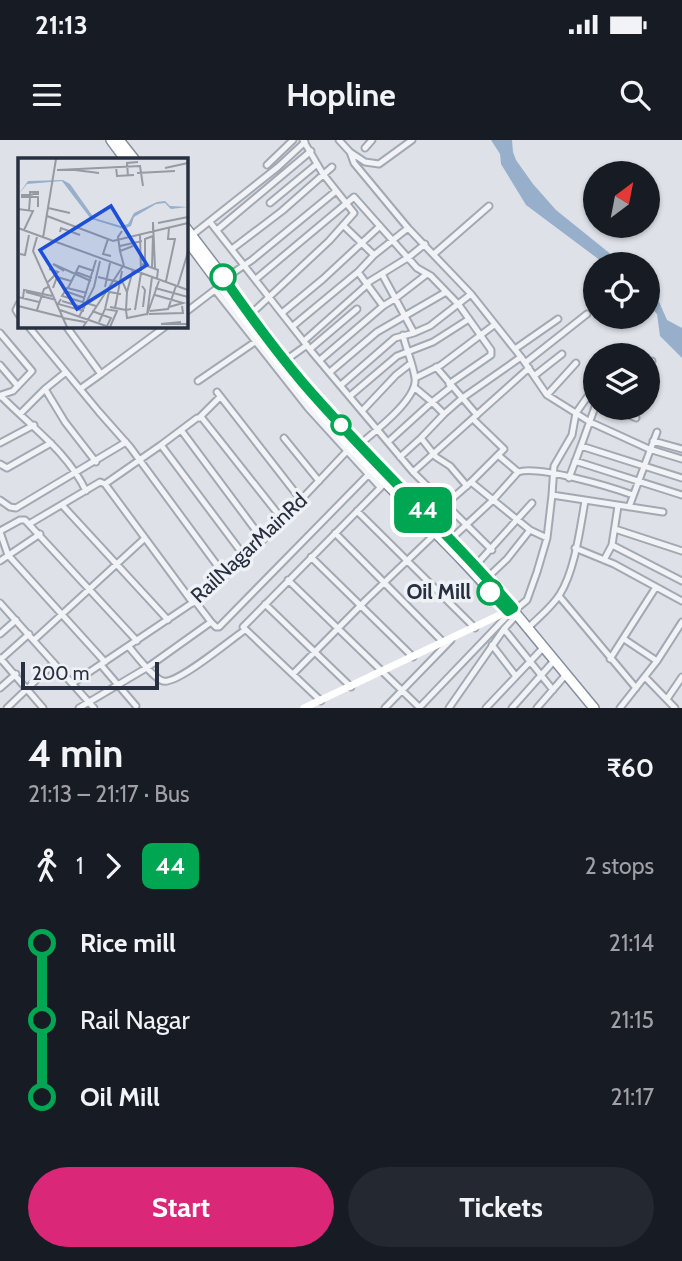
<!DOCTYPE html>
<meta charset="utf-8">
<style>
:root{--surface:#171b24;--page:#242831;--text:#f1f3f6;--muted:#9ea1a6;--accent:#db2777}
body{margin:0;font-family:Cabin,sans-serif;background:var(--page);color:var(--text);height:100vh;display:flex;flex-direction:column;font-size:26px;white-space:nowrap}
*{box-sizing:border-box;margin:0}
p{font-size:23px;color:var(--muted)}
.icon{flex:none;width:38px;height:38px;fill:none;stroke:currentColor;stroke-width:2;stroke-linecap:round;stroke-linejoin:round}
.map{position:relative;height:568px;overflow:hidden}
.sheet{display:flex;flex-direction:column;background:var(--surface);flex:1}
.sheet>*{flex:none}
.badge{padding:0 14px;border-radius:10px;font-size:24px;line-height:46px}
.needle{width:46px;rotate:32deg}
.tools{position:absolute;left:583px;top:21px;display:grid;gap:14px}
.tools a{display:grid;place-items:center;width:77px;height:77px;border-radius:50%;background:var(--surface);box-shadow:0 2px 5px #0004;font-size:35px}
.scale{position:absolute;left:21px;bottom:18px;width:138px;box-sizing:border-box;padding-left:7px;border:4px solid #272f40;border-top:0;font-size:19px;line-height:24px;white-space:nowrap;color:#272f40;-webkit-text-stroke:5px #eef1f6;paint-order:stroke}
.map>.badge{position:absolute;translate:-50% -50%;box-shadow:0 0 0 4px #fff}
.legs{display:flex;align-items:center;gap:10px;height:77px;padding:0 28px;font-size:23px}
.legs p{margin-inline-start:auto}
.head{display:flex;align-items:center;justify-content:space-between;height:119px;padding:0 28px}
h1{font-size:38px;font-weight:800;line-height:52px}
.primary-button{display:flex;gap:14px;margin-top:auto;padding:14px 28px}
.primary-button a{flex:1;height:80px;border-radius:42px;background:var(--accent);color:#fff;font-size:28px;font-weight:800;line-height:80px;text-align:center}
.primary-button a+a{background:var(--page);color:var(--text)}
ul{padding:0 28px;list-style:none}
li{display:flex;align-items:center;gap:24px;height:77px;font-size:26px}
li i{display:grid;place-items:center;width:10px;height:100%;margin:0 9px;background:currentColor}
li i::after{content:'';width:18px;height:18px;margin:-9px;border:5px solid;border-radius:50%;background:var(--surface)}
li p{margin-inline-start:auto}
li:first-child i{background:linear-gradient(#0000 50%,currentColor 0)}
li:last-child i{background:linear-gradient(currentColor 50%,#0000 0)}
.status{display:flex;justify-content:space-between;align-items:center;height:49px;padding:0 35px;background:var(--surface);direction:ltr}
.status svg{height:19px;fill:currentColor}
header{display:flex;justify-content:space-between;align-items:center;height:91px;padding:0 28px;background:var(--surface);font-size:32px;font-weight:800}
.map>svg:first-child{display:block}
.water{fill:#97afca}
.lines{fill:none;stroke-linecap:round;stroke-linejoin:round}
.street-casing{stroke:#a3a9b2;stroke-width:9}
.highway-casing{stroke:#858f9f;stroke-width:12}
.street{stroke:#f1f3f6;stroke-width:5}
.secondary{stroke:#fff;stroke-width:7}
.highway{stroke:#fff;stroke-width:9}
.line-1-casing{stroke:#fff;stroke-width:16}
.line-1{stroke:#00a651;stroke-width:10}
.stop-1-dot{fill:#fff;stroke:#00a651;stroke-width:3.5}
.labels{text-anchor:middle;stroke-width:7;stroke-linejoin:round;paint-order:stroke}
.street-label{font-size:21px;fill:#272f40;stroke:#eef1f6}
.stop-label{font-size:21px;font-weight:bold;fill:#272f40;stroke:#eef1f6;text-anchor:end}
.inset-road{fill:none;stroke:#959aa5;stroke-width:2}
.view{fill:#1d4ed8;fill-opacity:0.15;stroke:#1d4ed8;stroke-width:3.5}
.inset-edge{fill:none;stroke:#272f40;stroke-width:3.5}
</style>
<div class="status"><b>21:13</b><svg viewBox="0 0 49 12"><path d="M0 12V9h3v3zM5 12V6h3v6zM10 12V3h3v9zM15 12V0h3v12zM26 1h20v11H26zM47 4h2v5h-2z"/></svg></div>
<header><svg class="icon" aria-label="menu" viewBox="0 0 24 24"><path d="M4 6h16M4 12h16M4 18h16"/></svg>Hopline<svg class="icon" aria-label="search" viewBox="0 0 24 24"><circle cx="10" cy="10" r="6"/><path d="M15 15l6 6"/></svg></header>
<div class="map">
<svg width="682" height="568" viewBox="0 0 682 568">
<rect width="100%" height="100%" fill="#dee2e8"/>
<!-- water -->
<path class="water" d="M491 0H512L513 12 516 20 533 44 556 70 623 124H605L526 65 501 24 500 14Z
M648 145 657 157 667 180 682 188V218L660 196 657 174 648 164Z"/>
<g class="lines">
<!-- street casing -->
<g class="street-casing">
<path id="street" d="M339 0 350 12 354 23 408 88 471 154 521 217 547 255 590 282 649 309 682 319
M365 8 372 0
M350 12 365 22 379 24 412 0
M267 25 293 0
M270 63 317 24
M210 82 312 212 413 332 492 410
M343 85 374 115 408 88
M217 90 311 11
M191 96 278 27 305 2
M232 109 282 71 332 27
M434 114 489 66
M358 132 374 115
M224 139 252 120 336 51
M256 139 354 57 417 128 431 136 459 165 491 210V215L449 244
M367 143 409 117 425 104
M215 150 308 268 380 347
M19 164 16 170 19 175
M186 172 216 149
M282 173 323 139 380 86
M251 174 329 101 354 73 323 34 303 0
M28 186 99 272 130 307 225 436
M66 186 101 234 80 249
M293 186 358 132 383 166
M0 193 32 231 13 251 1 255
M414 193 430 186 471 154
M304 201 368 144
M310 209 357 169
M515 209 558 179
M286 220 307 205
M320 220 383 166 396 158 427 134
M525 223 587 174
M0 225 17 245
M436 227 477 275
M648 228 652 221
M66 232 45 249 65 282 96 322
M330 232 377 192 446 152
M101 234 166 186
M534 236 562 214
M415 238 441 225 494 185
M198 241 255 202
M341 245 395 198 414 193 382 134
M217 252 301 360
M547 255 576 223
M350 256 397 216 433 202 469 179
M0 257 1 256C31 287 67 311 86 351
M614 268 636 278
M362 271 396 235 410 224
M20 274 45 249
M444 274 432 262 451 247
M199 278 220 257
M181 290 263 400
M284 298 319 341
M653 301 682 309
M388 302 432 262 414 247
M0 303 34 285
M161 305 197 278H202L282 379
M359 305C374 292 418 259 415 238 413 224 406 209 403 195
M581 306 595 267
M400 317 421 298
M575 321 682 355
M0 324 7 328 51 303
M413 332 529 228
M518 332C538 325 611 347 633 355
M569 338 581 306 682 338
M471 342 530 390 547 398
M105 344 193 463
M467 346 450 326 436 317 421 298 444 274 461 259 521 217
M552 355 554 326 572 295 576 273 595 246
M0 360 10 367 16 368 126 302
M62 365 168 480
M629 367 657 292
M357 371 475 488
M430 378 471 342 504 309 473 279
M29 384 100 342 105 344 161 305 245 417
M615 389 682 411
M0 391 20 380H25L137 501
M0 392 8 415 105 522
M335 393 443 502
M451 399 493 360 518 332 498 315
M612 405 682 441
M575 408 614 424 682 461
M311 417 413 517
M604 420 612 405 618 366
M0 421 40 394
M476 425 532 363
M487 438 507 419 530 390
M288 440 420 568
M559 456 636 548
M195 461 211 482
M0 463 94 568
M265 464 351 547
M515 470 527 460 537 432 547 398 552 355 663 372
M529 487C539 477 552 467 560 454 575 430 580 389 585 361
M504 489 553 550
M0 494 16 480
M624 499 657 521
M34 500 145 398
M492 505 515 535
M129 507C136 515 154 539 163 541 177 545 231 499 245 490
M0 518 43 568
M610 519 656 447
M0 520 29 494
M101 525 136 566
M293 534 366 460 436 393
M645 537 675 568
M73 543 195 461 263 400 347 311
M0 548 16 534
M667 559 682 537
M321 561 243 487 385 343
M7 568 54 523
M79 568 148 527 211 482 216 487H219L369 334
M385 568 451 500
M419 568 510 473
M449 568 504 489 514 478
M486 568 541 510
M512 568 552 523
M537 568 563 538
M620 568 657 521 682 482"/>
</g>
<!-- highway casing -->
<g class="highway-casing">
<path id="highway" d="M111 0 125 19
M119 0 134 19
M186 88 302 241 377 325 479 429 594 568
M186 99C239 170 291 242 352 308 404 364 462 415 510 474"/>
</g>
<!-- street -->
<use href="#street" class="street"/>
<!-- secondary -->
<path class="secondary" d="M304 568 510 470"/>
<!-- highway -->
<use href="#highway" class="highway"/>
</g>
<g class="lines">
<!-- line-1 casing -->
<g class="line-1-casing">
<path id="line-1" d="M223 137C248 173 275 210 303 243 370 321 446 390 513 468L508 471 490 452"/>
</g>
<!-- line-1 -->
<use href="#line-1" class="line-1"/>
</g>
<!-- markers -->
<g class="stop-1-dot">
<circle cx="223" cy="137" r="12"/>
<circle cx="341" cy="285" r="9"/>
<circle cx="490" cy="452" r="12"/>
</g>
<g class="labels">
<!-- street labels -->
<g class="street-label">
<text transform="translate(249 408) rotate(-43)" y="7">RailNagarMainRd</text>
</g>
<!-- stop labels -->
<g class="stop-label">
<text x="471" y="459">Oil Mill</text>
</g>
</g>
<!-- overview -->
<g transform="translate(18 18)">
<rect width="170" height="170" fill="#dee2e8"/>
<path d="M45 22 52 26 76 60 103 68 110 66 116 55 139 44 147 43 152 48 170 49 153 51 147 45 138 46 116 59 113 68 106 71 73 61 44 23 9 26 0 37 10 23Z" fill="#97afca"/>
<path class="inset-road" d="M98 9 99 18 116 17M147 10 170 5M39 12 122 8 125 28M57 12 81 15M119 15 157 13M110 18 109 5 120 4M30 50 52 55M0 51 15 53 6 72M11 53 12 39V34H20V36H16L12 37H4V39H20V49M29 58 95 83 170 65M140 65 170 59M0 70 170 132M135 73V64L137 110M42 74 43 70 62 77M122 77 123 113M19 79 15 93 49 169M25 80 38 1M90 81 85 96 93 98M102 88 124 83M102 93 100 79 104 73M2 96 7 97 11 77M124 106 140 112 139 120M127 107V81L135 78 134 109M106 108 102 93 115 88M46 113 35 106 73 123M58 114 61 108 76 113M80 119 105 125 109 134 108 152 92 149M134 119 129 157 141 123M148 123 157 81H150L151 70M30 124 40 114 31 111M160 127 170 94M124 128 127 132 125 149M87 129 92 105M35 130 39 119 53 123M50 130 58 114 74 120M137 130 170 139M47 133 67 140M8 134 38 142M109 134 115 112M69 135 49 130 44 138 78 148M137 137 165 145 151 149M0 139 21 144M5 140 6 132 34 138M43 141 40 146 66 153M44 143 67 150M65 144 78 102M0 148 44 159M97 150 104 113M87 151 91 134 103 136M113 151 108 152 109 160 129 156M19 152 26 131 32 128M42 152 91 169M117 152 123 115M74 153 93 160 89 168M132 153 150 151 158 128M131 156 165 155 164 148M61 159 76 129 82 103M45 160 67 164M81 164 87 151 99 153 92 169M163 164 143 166H170M65 169 105 108"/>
<path class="view" d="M93 48 129 107 59 151 22 92Z"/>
<rect width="170" height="170" class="inset-edge"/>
</g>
</svg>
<div class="tools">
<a><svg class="needle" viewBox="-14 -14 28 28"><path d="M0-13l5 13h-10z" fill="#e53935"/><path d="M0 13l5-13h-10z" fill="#9ea1a6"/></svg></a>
<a><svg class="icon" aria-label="locate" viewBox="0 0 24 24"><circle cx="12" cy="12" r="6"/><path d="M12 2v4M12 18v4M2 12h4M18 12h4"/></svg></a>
<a><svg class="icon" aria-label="layers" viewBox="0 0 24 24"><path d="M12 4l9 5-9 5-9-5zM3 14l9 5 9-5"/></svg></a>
</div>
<div class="scale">200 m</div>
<b class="badge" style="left:423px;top:370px;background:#00a651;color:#fff">44</b>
</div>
<section class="sheet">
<div class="head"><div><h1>4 min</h1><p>21:13 – 21:17 · Bus</p></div><b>₹60</b></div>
<div class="legs"><svg class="icon" aria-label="walk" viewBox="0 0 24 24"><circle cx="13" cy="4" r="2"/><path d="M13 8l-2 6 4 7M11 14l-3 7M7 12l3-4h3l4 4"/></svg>1<svg class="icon" aria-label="forward" viewBox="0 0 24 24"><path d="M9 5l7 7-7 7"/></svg><b class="badge" style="background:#00a651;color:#fff">44</b><p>2 stops</p></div>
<ul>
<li><i style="color:#00a651"></i><b>Rice mill</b><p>21:14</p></li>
<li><i style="color:#00a651"></i><span>Rail Nagar</span><p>21:15</p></li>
<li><i style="color:#00a651"></i><b>Oil Mill</b><p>21:17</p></li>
</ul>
<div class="primary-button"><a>Start</a><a>Tickets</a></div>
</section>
